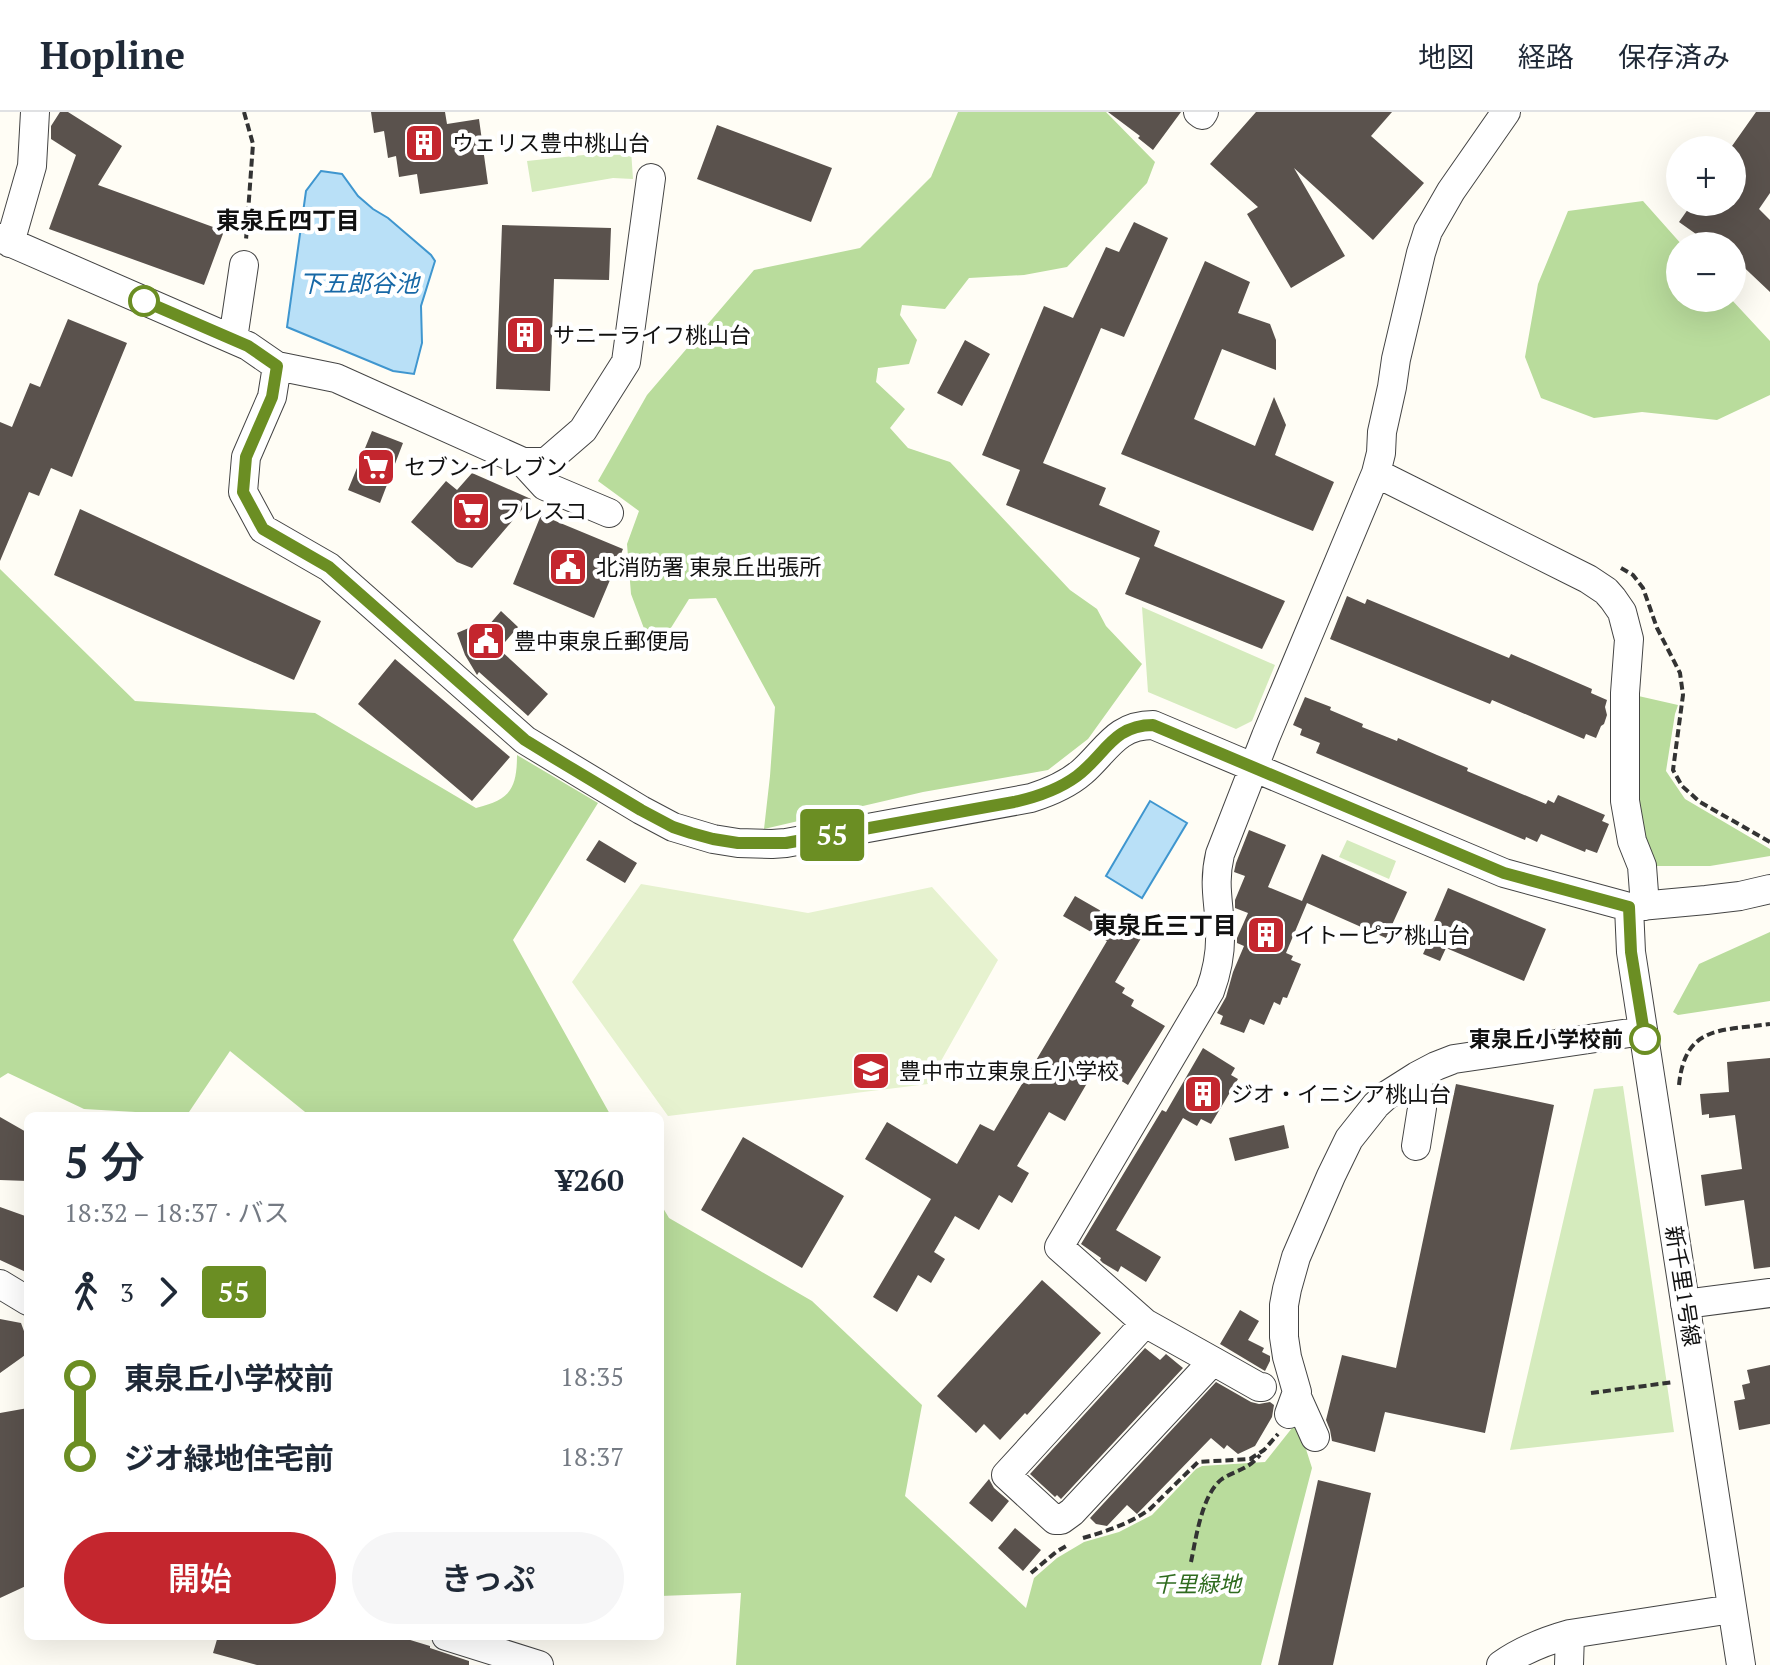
<!DOCTYPE html>
<html lang="ja">
<meta charset="utf-8">
<style>
:root{--surface:#fff;--page:#f6f6f7;--text:#1f2937;--muted:#747a83;--line:#e0e1e3;--accent:#c4262e}
body{margin:0;font-family:"PT Serif","Noto Sans JP",serif;background:var(--page);color:var(--text);height:100vh;display:flex;flex-direction:column;font-size:30px;white-space:nowrap}
*{box-sizing:border-box;margin:0}
p{font-size:26px;color:var(--muted)}
.icon{flex:none;width:44px;height:44px;fill:none;stroke:currentColor;stroke-width:2;stroke-linecap:round;stroke-linejoin:round}
.map{position:relative;flex:1;overflow:hidden}
.side{position:absolute;left:24px;top:1000px;width:640px;height:528px;display:flex;flex-direction:column;background:var(--surface);border-radius:12px;box-shadow:0 8px 32px #0002}
.side>*{flex:none}
.badge{padding:0 16px;border-radius:6px;font-size:28px;line-height:52px}
.fabs{position:absolute;left:1666px;top:24px;display:grid;gap:16px}
.fabs a{display:grid;place-items:center;width:80px;height:80px;border-radius:50%;background:var(--surface);box-shadow:0 8px 32px #0002;font-size:40px}
.map>.badge{position:absolute;translate:-50% -50%;box-shadow:0 0 0 4px #fff}
.legs{display:flex;align-items:center;gap:12px;height:88px;padding:0 40px;font-size:26px}
.legs p{margin-inline-start:auto}
.overview{display:flex;align-items:center;justify-content:space-between;height:136px;padding:0 40px}
h1{font-size:44px;font-weight:600;line-height:60px}
.primary-button{display:flex;gap:16px;margin-top:auto;padding:16px 40px}
.primary-button a{flex:1;height:92px;border-radius:48px;background:var(--accent);color:#fff;font-size:32px;font-weight:600;line-height:92px;text-align:center}
.primary-button a+a{background:var(--page);color:var(--text)}
ul{padding:0 40px;list-style:none}
li{display:flex;align-items:center;gap:28px;height:80px;font-size:30px}
li i{display:grid;place-items:center;width:12px;height:100%;margin:0 10px;background:currentColor}
li i::after{content:'';width:20px;height:20px;margin:-10px;border:6px solid;border-radius:50%;background:var(--surface)}
li p{margin-inline-start:auto}
li:first-child i{background:linear-gradient(#0000 50%,currentColor 0)}
li:last-child i{background:linear-gradient(currentColor 50%,#0000 0)}
header{display:flex;align-items:center;gap:48px;box-sizing:border-box;height:112px;padding:0 40px;background:var(--surface);border-bottom:2px solid var(--line)}
header strong{font-size:38px}
nav{display:flex;gap:44px;margin-inline-start:auto;font-size:28px}
.map>svg:first-child{display:block}
.green{fill:#d5ebbd}
.forest{fill:#b9dc9c}
.pitch{fill:#e6f2cf}
.water{fill:#b9e0f7;stroke:#3f96cf;stroke-width:2}
.building{fill:#5a524d}
.lines{fill:none;stroke-linecap:round;stroke-linejoin:round}
.minor-casing{stroke:#444;stroke-width:30}
.path{stroke:#333;stroke-width:4;stroke-dasharray:8 4;stroke-linecap:butt}
.minor{stroke:#fff;stroke-width:28}
.line-1-casing{stroke:#fff;stroke-width:18}
.line-1{stroke:#6b8e23;stroke-width:12}
.stop-1-dot{fill:#fff;stroke:#6b8e23;stroke-width:4}
.labels{text-anchor:middle;stroke-width:8;stroke-linejoin:round;paint-order:stroke}
.poi-label{font-size:22px;fill:#111;stroke:#fff;text-anchor:start}
.stop-label{font-size:22px;font-weight:bold;fill:#111;stroke:#fff;text-anchor:end}
.street-label{font-size:22px;fill:#111;stroke:#fff}
.park-label{font-size:22px;font-style:italic;fill:#2f6b1f;stroke:#fff}
.neighbourhood-label{font-size:24px;font-weight:bold;fill:#111;stroke:#fff}
.water-label{font-size:24px;font-style:italic;fill:#1768a6;stroke:#fff}
</style>
<header>
<strong>Hopline</strong>
<nav><a>地図</a><a>経路</a><a>保存済み</a></nav>
</header>
<div class="map">
<svg width="1770" height="1553" viewBox="0 0 1770 1553">
<rect width="100%" height="100%" fill="#fffdf5"/>
<!-- green -->
<path class="green" d="M631 38 633 67 613 66 532 80 527 49Z
M1142 495 1275 553 1252 609 1236 617 1148 580Z
M1347 728 1396 749 1389 767 1339 745Z
M1623 974 1674 1320 1510 1338 1594 977Z"/>
<!-- forest -->
<path class="forest" d="M958 0H1106L1155 50 1147 71 1067 155 1024 163 969 166 945 197 902 193 900 203 917 228 909 252 878 256 876 270 905 297 890 316 908 336 950 350 1070 478 1097 497 1106 514 1142 552 1088 627 1048 658 923 680 764 717 770 664 775 595 716 486 689 487 654 543 631 482 627 432 639 399 598 369 647 283 754 158 860 136 931 65Z
M1643 89 1683 134H1680V186H1730L1770 229V283L1717 308 1642 300 1594 306 1541 286 1525 245 1538 172 1568 99Z
M0 457 135 589 315 601 476 696C509 688 517 678 517 643L598 691 513 828 611 1004H310L230 939 187 1003 84 997 8 961 0 966Z
M1634 583 1678 593 1675 602 1666 659 1685 687 1770 737V744L1710 754H1653L1641 731Z
M1770 820V889L1678 903 1673 900 1699 852Z
M660 1091 669 1106 812 1189 922 1293 905 1384 1026 1496 1034 1466 1057 1446 1084 1430 1119 1420 1152 1403 1196 1357 1202 1354 1265 1350 1296 1311 1298 1312 1312 1356 1261 1553H736L741 1481 660 1484Z"/>
<!-- pitch -->
<path class="pitch" d="M641 772 808 801 932 775 998 848 928 972 668 1004 572 870Z"/>
<!-- water -->
<path class="water" d="M321 59 342 62 358 84 373 97 388 106 431 143 435 149 421 194 422 231 414 262 393 259 287 215 306 79Z
M1150 689 1187 711 1142 786 1106 764Z"/>
<!-- building -->
<path class="building" d="M60 0H68L122 34 98 73 224 119 204 173 49 117 76 43 51 27V14Z
M371 0H445L447 12 479 7 488 72 420 82 417 62 399 65 396 44 388 46 384 19 374 21Z
M1108 0H1181L1153 38 1138 26 1140 24Z
M1256 0H1392L1371 24 1424 71 1373 128 1294 56 1345 144 1291 176 1247 102 1258 95 1210 52Z
M1756 0H1770V81L1759 97 1770 108V180L1732 144V134H1713L1679 110 1693 90H1732V34Z
M717 13 832 56 811 110 697 67Z
M1134 110 1168 126 1124 225 1101 216 1043 351 1106 376 1099 393 1160 419 1154 434 1285 489 1262 537 1125 482 1140 446 1006 393 1020 358 982 343 1044 194 1073 206 1106 135 1119 140Z
M502 113 611 116 609 168 554 167 550 279 496 277Z
M1205 149 1250 170 1238 201 1270 212 1276 228V258L1222 237 1194 307 1255 334 1274 285 1286 313 1275 343 1334 370 1313 419 1121 342Z
M68 207 127 231 72 365 51 356 39 384 29 380 0 449V310L12 315 30 271 40 275Z
M965 228 990 242 962 294 937 281Z
M372 319 403 331 380 391 348 378Z
M472 361 531 387 472 456 457 450 411 410 446 369 457 378Z
M80 397 321 509 294 568 54 463Z
M541 403 623 437 594 506 513 472Z
M1347 484 1365 492 1367 487 1509 546 1511 542 1592 577 1591 581 1607 588 1605 595 1607 603 1604 612 1601 614 1596 626 1586 622 1584 627 1492 588 1490 592 1330 527Z
M501 499 518 515 499 537 548 582 528 604 479 560 477 563 465 543 457 521 471 515 482 521Z
M395 547 510 645 472 689 358 592Z
M1305 585 1331 595 1330 598 1363 612 1362 615 1397 629 1398 626 1437 643 1468 656 1467 659 1546 692 1548 688 1554 691 1558 683 1605 703 1602 709 1609 712 1597 741 1586 737 1585 740 1541 722 1537 730 1526 725 1525 728 1316 641 1320 631 1300 623 1302 617 1293 613Z
M1249 718 1286 733 1268 775 1302 789 1322 742 1407 780 1386 826 1307 791 1286 841 1293 844 1291 848 1301 852 1287 886 1283 885 1280 893 1274 890 1264 913 1250 907 1244 921 1220 912 1223 904 1217 901 1226 885 1233 860 1244 834 1237 831V826L1248 801 1235 796V788L1245 764 1234 760 1236 751Z
M599 728 637 751 625 771 586 748Z
M1448 776 1546 817 1524 869 1446 836 1440 849 1423 842 1429 829 1426 828Z
M1075 784 1143 823 1115 870 1125 876 1122 881 1134 888 1131 894 1165 914 1128 973 1097 954 1065 1009 1049 1000 1017 1054 1029 1061 1012 1091 999 1083 979 1118 955 1104 934 1140 945 1147 931 1171 918 1163 897 1200 873 1185 931 1087 865 1047 887 1010 957 1052 980 1012 994 1019 1107 829 1063 804Z
M1203 936 1235 956 1231 963 1238 967 1211 1012 1201 1007 1197 1014 1183 1006 1116 1118 1161 1145 1146 1170 1121 1154 1118 1160 1103 1151 1100 1148 1101 1146 1081 1132 1162 998 1166 1000Z
M1770 946V1155L1754 1157 1744 1088 1705 1094 1701 1063 1742 1057 1735 1003 1709 1006V1002L1702 1003 1700 982 1729 980 1727 950Z
M1456 972 1554 993 1485 1321 1385 1300 1375 1340 1332 1329 1330 1318 1326 1308 1342 1243 1396 1256Z
M0 1005 28 1021V1069L0 1068Z
M1284 1013 1289 1036 1235 1049 1229 1026Z
M743 1025 844 1084 802 1156 701 1098Z
M0 1095 28 1105V1161L0 1148Z
M1042 1168 1101 1221 1027 1303 1025 1301 1000 1328 984 1312 976 1321 937 1284Z
M1240 1198 1259 1209 1248 1228 1264 1236 1262 1240 1270 1244V1249L1265 1259 1220 1232Z
M0 1207 21 1211 28 1230V1241L0 1261Z
M1145 1236 1160 1248 1166 1242 1183 1256 1061 1387 1057 1383 1055 1385 1030 1362Z
M1770 1253V1312L1739 1318 1734 1289 1745 1287 1742 1273 1750 1271 1747 1258Z
M1216 1270 1251 1290 1259 1292 1270 1290 1274 1293 1272 1305 1255 1334 1238 1342 1227 1333 1224 1337 1211 1326 1137 1402 1127 1393 1107 1414 1096 1412 1090 1406Z
M28 1296V1473L0 1486V1301Z
M989 1367 994 1376 1009 1389 992 1410 969 1391Z
M1318 1368 1371 1381 1333 1553H1278Z
M1015 1416 1041 1438 1023 1459 998 1436Z
M218 1524H397L430 1534V1536L469 1549V1553H257L213 1541Z"/>
<g class="lines">
<!-- minor casing -->
<g class="minor-casing">
<path id="minor" d="M1198 0 1202 3 1204 0
M0 126 248 234 277 254 272 285 246 345 243 380 263 417 329 455 525 628 641 698 673 715 713 727 738 731 772 732 786 731 1031 686C1050 680 1067 673 1082 660 1107 638 1116 613 1153 613L1504 761 1629 795 1706 788 1740 784 1770 777
M10 131 32 54 35 0
M233 227 244 153
M277 254 336 266 523 350H546L583 318 626 250 651 66
M523 350 545 374 609 401
M1376 361 1588 467 1606 479 1613 487 1622 500 1629 527 1625 581V689L1632 729 1642 754 1645 794
M1629 795 1631 840 1741 1553
M1416 1034 1422 996 1417 964
M0 1172 28 1189
M1685 1192 1770 1181
M1145 1211 1006 1363 1055 1408H1061L1072 1400 1213 1249 1145 1211 1059 1135 1210 879C1217 860 1221 839 1220 818 1219 789 1213 772 1220 742L1266 624 1376 361 1381 341 1382 320 1392 275 1396 247 1421 141 1428 119 1451 79 1506 0
M1213 1249 1259 1275H1262
M1297 1285 1315 1325
M1289 1302 1297 1280 1287 1245 1284 1225V1193L1287 1177 1296 1145 1331 1064 1349 1027 1376 993 1387 983 1417 964 1436 954 1454 947 1643 919
M446 1524 539 1553
M1501 1553C1522 1538 1545 1529 1570 1522L1732 1497
M1569 1553 1570 1522"/>
</g>
<!-- path -->
<path class="path" d="M244 0 253 32 246 128
M1621 456 1633 463 1643 476 1657 516 1680 561 1683 583 1673 658 1682 674 1700 690 1770 730
M1679 973C1685 913 1721 919 1770 912
M1591 1281 1674 1270
M1083 1426C1107 1419 1129 1412 1150 1397L1198 1350 1250 1347 1264 1338 1278 1322
M1191 1450C1196 1426 1202 1382 1222 1367 1238 1357 1246 1359 1260 1343
M1031 1461 1056 1440 1068 1433"/>
<!-- minor -->
<use href="#minor" class="minor"/>
</g>
<g class="lines">
<!-- line-1 casing -->
<g class="line-1-casing">
<path id="line-1" d="M144 189 248 234 277 254 272 285 246 345 243 380 263 417 329 455 525 628 561 650 641 698 673 715 691 721 713 727 738 731H786L1014 690C1037 685 1058 678 1077 664 1105 643 1113 613 1153 613L1504 761 1629 795 1631 840 1645 927"/>
</g>
<!-- line-1 -->
<use href="#line-1" class="line-1"/>
</g>
<!-- icons -->
<defs>
<g id="building-square" transform="scale(2)"><rect x="-9" y="-9" width="18" height="18" rx="4" fill="#c4262e" stroke="#fff"/><path d="M-4-6H4V6H1V3H-1V6H-4ZM-2.5-4.3h1.7v1.8h-1.7ZM.8-4.3h1.7v1.8H.8ZM-2.5-1h1.7V.8h-1.7ZM.8-1h1.7V.8H.8Z" fill="#fff"/></g>
<g id="supermarket-square" transform="scale(2)"><rect x="-9" y="-9" width="18" height="18" rx="4" fill="#c4262e" stroke="#fff"/><path d="M-6-5.5h2.5l.6 2H6L4.5 2H-2.5L-4.4-4H-6ZM-1.5 3.2a1.3 1.3 0 1 0 .1 0ZM3 3.2a1.3 1.3 0 1 0 .1 0Z" fill="#fff"/></g>
<g id="civic-square" transform="scale(2)"><rect x="-9" y="-9" width="18" height="18" rx="4" fill="#c4262e" stroke="#fff"/><path d="M-.6-6.5H3V-4.5H.6V-3L4-1V1h2V6H-6V1h2V-1L-.6-3ZM-1.2 2.5V6h2.4V2.5Z" fill="#fff"/></g>
<g id="school-square" transform="scale(2)"><rect x="-9" y="-9" width="18" height="18" rx="4" fill="#c4262e" stroke="#fff"/><path d="M0-5L7-2L0 1L-7-2ZM-4 1L0 2.5L4 1V4Q0 6-4 4Z" fill="#fff"/></g>
</defs>
<g fill-rule="evenodd">
<use href="#building-square" x="424" y="31"/>
<use href="#building-square" x="525" y="223"/>
<use href="#supermarket-square" x="376" y="355"/>
<use href="#supermarket-square" x="471" y="399"/>
<use href="#civic-square" x="568" y="455"/>
<use href="#civic-square" x="486" y="529"/>
<use href="#building-square" x="1266" y="823"/>
<use href="#school-square" x="871" y="959"/>
<use href="#building-square" x="1203" y="982"/>
</g>
<!-- markers -->
<g class="stop-1-dot">
<circle cx="144" cy="189" r="14"/>
<circle cx="1645" cy="927" r="14"/>
</g>
<g class="labels">
<!-- poi labels -->
<g class="poi-label">
<text x="452" y="39">ウェリス豊中桃山台</text>
<text x="553" y="231">サニーライフ桃山台</text>
<text x="404" y="363">セブン-イレブン</text>
<text x="499" y="407">フレスコ</text>
<text x="596" y="463">北消防署 東泉丘出張所</text>
<text x="514" y="537">豊中東泉丘郵便局</text>
<text x="1294" y="831">イトーピア桃山台</text>
<text x="899" y="967">豊中市立東泉丘小学校</text>
<text x="1231" y="990">ジオ・イニシア桃山台</text>
</g>
<!-- stop labels -->
<g class="stop-label">
<text x="1623" y="935">東泉丘小学校前</text>
</g>
<!-- street labels -->
<g class="street-label">
<text transform="translate(1683 1174) rotate(81)" y="8">新千里1号線</text>
</g>
<!-- park labels -->
<g class="park-label">
<text x="1197" y="1480">千里緑地</text>
</g>
<!-- neighbourhood labels -->
<g class="neighbourhood-label">
<text x="288" y="117">東泉丘四丁目</text>
<text x="1165" y="822">東泉丘三丁目</text>
</g>
<!-- water labels -->
<g class="water-label">
<text x="359" y="180">下五郎谷池</text>
</g>
</g>
</svg>
<div class="fabs">
<a>+</a>
<a>−</a>
</div>
<b class="badge" style="left:832px;top:723px;background:#6b8e23;color:#fff">55</b>
<section class="side">
<div class="overview"><div><h1>5 分</h1><p>18:32 – 18:37 · バス</p></div><b>¥260</b></div>
<div class="legs"><svg class="icon" aria-label="walk" viewBox="0 0 24 24"><circle cx="13" cy="4" r="2"/><path d="M13 8l-2 6 4 7M11 14l-3 7M7 12l3-4h3l4 4"/></svg>3<svg class="icon" aria-label="forward" viewBox="0 0 24 24"><path d="M9 5l7 7-7 7"/></svg><b class="badge" style="background:#6b8e23;color:#fff">55</b></div>
<ul>
<li><i style="color:#6b8e23"></i><b>東泉丘小学校前</b><p>18:35</p></li>
<li><i style="color:#6b8e23"></i><b>ジオ緑地住宅前</b><p>18:37</p></li>
</ul>
<div class="primary-button"><a>開始</a><a>きっぷ</a></div>
</section>
</div>
